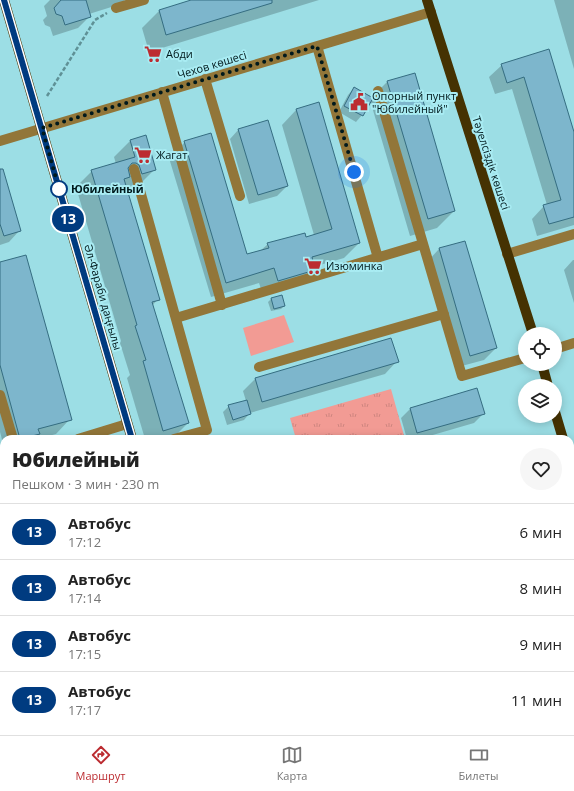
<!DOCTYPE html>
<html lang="ru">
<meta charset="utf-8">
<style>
:root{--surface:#fff;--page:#f6f6f6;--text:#222;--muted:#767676;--line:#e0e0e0;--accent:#bc2c31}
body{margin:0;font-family:"Open Sans",sans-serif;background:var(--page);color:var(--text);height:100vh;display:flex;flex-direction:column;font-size:15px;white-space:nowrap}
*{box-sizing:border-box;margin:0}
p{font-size:13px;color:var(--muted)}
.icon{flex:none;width:22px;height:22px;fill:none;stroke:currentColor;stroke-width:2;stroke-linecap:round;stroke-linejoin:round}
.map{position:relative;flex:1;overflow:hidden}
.side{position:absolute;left:0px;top:435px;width:574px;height:300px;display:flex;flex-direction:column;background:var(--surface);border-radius:12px 12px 0 0;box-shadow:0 2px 10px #0003}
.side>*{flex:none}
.badge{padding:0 8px;border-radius:13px;font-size:14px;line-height:26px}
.tools{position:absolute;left:518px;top:327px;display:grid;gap:8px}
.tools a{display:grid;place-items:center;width:44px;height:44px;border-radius:50%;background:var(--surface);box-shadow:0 2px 10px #0003;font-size:20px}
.you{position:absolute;width:20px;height:20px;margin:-10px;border:3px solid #fff;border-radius:50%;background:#1a73e8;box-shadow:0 0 0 6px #1a73e833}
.map>.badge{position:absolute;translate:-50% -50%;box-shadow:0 0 0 2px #fff}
.round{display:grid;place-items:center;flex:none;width:42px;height:42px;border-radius:21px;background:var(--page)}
.headline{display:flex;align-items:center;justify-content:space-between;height:68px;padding:0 12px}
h1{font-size:19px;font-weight:800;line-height:30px}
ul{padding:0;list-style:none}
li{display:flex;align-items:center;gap:12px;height:56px;padding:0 12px;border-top:1px solid var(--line)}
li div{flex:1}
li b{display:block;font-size:15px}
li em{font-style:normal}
li .badge{min-width:44px;font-weight:700;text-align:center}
.tab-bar{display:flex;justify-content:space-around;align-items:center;height:56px;border-top:1px solid var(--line);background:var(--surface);font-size:11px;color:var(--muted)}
.tab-bar a{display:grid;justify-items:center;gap:2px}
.tab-bar .current{color:var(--accent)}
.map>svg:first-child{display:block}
.grass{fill:url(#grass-tufts)}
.park{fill:#f29b94}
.shadow{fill:#0003}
.building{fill:#7db6cc;stroke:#356d81}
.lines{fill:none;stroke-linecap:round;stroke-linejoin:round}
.path{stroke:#5f9196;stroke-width:2.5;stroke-dasharray:4 2;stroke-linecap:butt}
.minor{stroke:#927639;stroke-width:10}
.major{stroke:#453202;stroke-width:10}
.line-casing{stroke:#fff;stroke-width:9}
.line{stroke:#003b80;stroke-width:6}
.walk{stroke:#00191c;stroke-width:4;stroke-dasharray:0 7.2}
.stop-dot{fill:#fff;stroke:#003b80;stroke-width:2}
.labels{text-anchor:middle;stroke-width:4;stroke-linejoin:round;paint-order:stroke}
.poi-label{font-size:11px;fill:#00191c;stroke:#a9ecf3;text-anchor:start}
.street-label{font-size:11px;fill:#00191c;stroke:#a9ecf3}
.stop-label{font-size:11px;font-weight:bold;fill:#00191c;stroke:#a9ecf3;text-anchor:start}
</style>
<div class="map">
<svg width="574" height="735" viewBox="0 0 574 735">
<defs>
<pattern id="grass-tufts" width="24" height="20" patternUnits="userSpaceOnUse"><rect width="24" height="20" fill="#f29b94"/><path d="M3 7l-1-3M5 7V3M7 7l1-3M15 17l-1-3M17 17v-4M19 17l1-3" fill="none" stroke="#ce857f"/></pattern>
</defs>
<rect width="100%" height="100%" fill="#9cdee5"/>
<!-- grass -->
<path class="grass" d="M391 389 405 439H296L290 418Z"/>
<!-- park -->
<path class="park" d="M284 315 294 342 251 356 243 328Z"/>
<!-- shadow -->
<path class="shadow" d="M50 0H125L121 4 89 14 90 16 78 28 53 36 50 27 45 25 43 20 47 16 44 6Z
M194 0H319L149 52 142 28 159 11Z
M554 0H574V69Z
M548 51 574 135V225L537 236 532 219 544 206 547 205 512 89 495 94 489 77 502 65Z
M387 82 454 211 437 228 410 236 370 100 362 115 356 122 339 112 348 95 354 88 371 98Z
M297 109 359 243 344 258 313 267 314 269 299 284 263 295 259 283 211 297 169 158 185 142 246 256 260 251 268 244 305 238 314 235 282 125Z
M239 129 287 186 277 196 249 204 230 139Z
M130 141 155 169 139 185 126 189 158 299 152 306 188 423 172 439H145L127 378 130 375 120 343 121 341 76 187 92 171 116 164 114 157Z
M0 182 20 230 9 242 0 245Z
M465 242 496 348 484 360 458 367 427 262 439 249Z
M573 260H574V303L564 270Z
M0 263 70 419 56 434 38 439H4V447L0 432Z
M271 299 284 306 281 309 271 311 268 302Z
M397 361 385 374 250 413 244 420 227 425 223 412 229 406 246 401 243 391 255 379Z
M477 390 484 413 474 423 419 439H407L401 418 410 409Z
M4 523V559L0 560V524Z
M4 599V635L0 637V600Z
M4 677V710L0 711V678Z
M570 704 574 718V735H536L534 731H570Z
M123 731H160L156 735H124Z
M266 731H295L296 734 308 731H323L324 735H262Z
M388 731H499L495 735H380L383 732Z"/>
<!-- building -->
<path class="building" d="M61 0H86L91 17 65 25 62 16 56 14 54 8Z
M191 0H272V3L166 35 159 10Z
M549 49 574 132V217L549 224 543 205 561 200 524 77 507 83 501 64Z
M415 73 455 211 428 219 387 81Z
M354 87 373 98 363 116 344 106Z
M319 102 360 243 312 257 315 270 278 281 274 268 226 283 184 141 211 133 247 254 269 248 267 243 305 233 306 237 332 229 296 109Z
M268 120 288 186 258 195 238 129Z
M146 135 156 170 142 174 139 165 136 163H132L128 168 130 177 124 179 160 300 152 302 189 423 163 431 143 361 146 360 135 326 137 325 91 170 135 157 130 140Z
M0 169H3L21 231 4 236 0 224Z
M465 241 497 348 470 356 439 248Z
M26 255 72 420 38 429 40 434 20 439 0 365V262Z
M282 295 285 306 274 309 271 298Z
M391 338 399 362 262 402 255 378Z
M477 388 485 414 417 433 410 408Z
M247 400 251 414 233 420 228 405Z"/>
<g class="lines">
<!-- path -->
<path class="path" d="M47 96 95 20 107 13
M0 499 4 496
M0 667 4 666"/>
<!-- minor -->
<path class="minor" d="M116 8 144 0
M317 46 378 258
M205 79 240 196
M378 91 462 376 525 358
M162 92 222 305
M0 141 431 12
M134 169 207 430 174 439
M507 254 574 234
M176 318 423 244
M555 349 574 343
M259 367 444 314
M0 395 13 439
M78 439 127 424
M0 463 4 462
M570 636 574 633
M10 731 12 735
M120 731 121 735
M362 731 363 735
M538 731 539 735
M336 734V735
M206 735 219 731"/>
<!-- major -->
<path class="major" d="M4 0 132 439
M427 0 533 334
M542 364 548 386
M555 412 563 439
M570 465 574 480
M216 731 217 735"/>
</g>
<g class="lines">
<!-- line casing -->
<g class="line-casing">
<path id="line" d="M4 0 132 439"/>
</g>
<!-- line -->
<use href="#line" class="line"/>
<!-- walk -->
<path class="walk" d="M59 189 42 128 317 46 354 172"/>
</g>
<!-- icons -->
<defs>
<g id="supermarket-bare" transform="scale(1.38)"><path d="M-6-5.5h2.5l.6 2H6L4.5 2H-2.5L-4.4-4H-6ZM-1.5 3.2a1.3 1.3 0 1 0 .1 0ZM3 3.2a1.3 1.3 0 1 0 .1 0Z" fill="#bc2c31" stroke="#a9ecf3" stroke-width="2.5" paint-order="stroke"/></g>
<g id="civic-bare" transform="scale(1.38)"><path d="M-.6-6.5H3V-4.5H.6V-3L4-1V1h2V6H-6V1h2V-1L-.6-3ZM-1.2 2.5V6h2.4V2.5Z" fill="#bc2c31" stroke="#a9ecf3" stroke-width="2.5" paint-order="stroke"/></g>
</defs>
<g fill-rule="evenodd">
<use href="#supermarket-bare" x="153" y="54"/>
<use href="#civic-bare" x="359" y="102"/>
<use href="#supermarket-bare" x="143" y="155"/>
<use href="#supermarket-bare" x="313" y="266"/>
</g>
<!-- markers -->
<circle class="stop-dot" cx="59" cy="189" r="8"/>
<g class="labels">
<!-- poi labels -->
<g class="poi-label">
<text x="166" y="58">Абди</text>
<text x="372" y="100">Опорный пункт<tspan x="372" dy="13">"Юбилейный"</tspan></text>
<text x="156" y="159">Жагат</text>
<text x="326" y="270">Изюминка</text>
</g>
<!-- street labels -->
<g class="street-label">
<text transform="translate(212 65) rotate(-17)" y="4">Чехов көшесі</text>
<text transform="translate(491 163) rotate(72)" y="4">Тәуелсіздік көшесі</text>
<text transform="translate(103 297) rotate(74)" y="4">Әл-Фараби даңғылы</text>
</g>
<!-- stop labels -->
<g class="stop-label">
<text x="71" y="193">Юбилейный</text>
</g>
</g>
</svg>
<div class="tools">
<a><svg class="icon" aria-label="locate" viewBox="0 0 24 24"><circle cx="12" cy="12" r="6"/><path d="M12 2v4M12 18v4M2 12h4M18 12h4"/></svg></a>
<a><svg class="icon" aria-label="layers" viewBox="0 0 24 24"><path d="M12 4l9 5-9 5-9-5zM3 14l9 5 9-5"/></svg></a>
</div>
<div class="you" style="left:354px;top:172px"></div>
<b class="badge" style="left:68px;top:219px;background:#003b80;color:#fff">13</b>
<section class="side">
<div class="headline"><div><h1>Юбилейный</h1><p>Пешком · 3 мин · 230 m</p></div><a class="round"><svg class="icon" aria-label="heart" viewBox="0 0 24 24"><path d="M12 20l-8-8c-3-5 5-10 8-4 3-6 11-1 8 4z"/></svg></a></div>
<ul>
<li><span class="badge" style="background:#003b80;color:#fff">13</span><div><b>Автобус</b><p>17:12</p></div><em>6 мин</em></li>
<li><span class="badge" style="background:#003b80;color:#fff">13</span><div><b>Автобус</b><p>17:14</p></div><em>8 мин</em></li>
<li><span class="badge" style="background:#003b80;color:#fff">13</span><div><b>Автобус</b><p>17:15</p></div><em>9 мин</em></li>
<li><span class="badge" style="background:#003b80;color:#fff">13</span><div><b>Автобус</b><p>17:17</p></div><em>11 мин</em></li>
</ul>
</section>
</div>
<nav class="tab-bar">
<a class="current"><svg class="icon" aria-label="directions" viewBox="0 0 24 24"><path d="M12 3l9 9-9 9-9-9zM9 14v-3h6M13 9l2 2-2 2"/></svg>Маршрут</a>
<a><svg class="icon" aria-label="map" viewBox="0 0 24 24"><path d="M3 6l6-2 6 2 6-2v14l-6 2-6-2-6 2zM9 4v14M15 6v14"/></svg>Карта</a>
<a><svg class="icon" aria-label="tickets" viewBox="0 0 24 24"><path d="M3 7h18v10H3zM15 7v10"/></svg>Билеты</a>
</nav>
